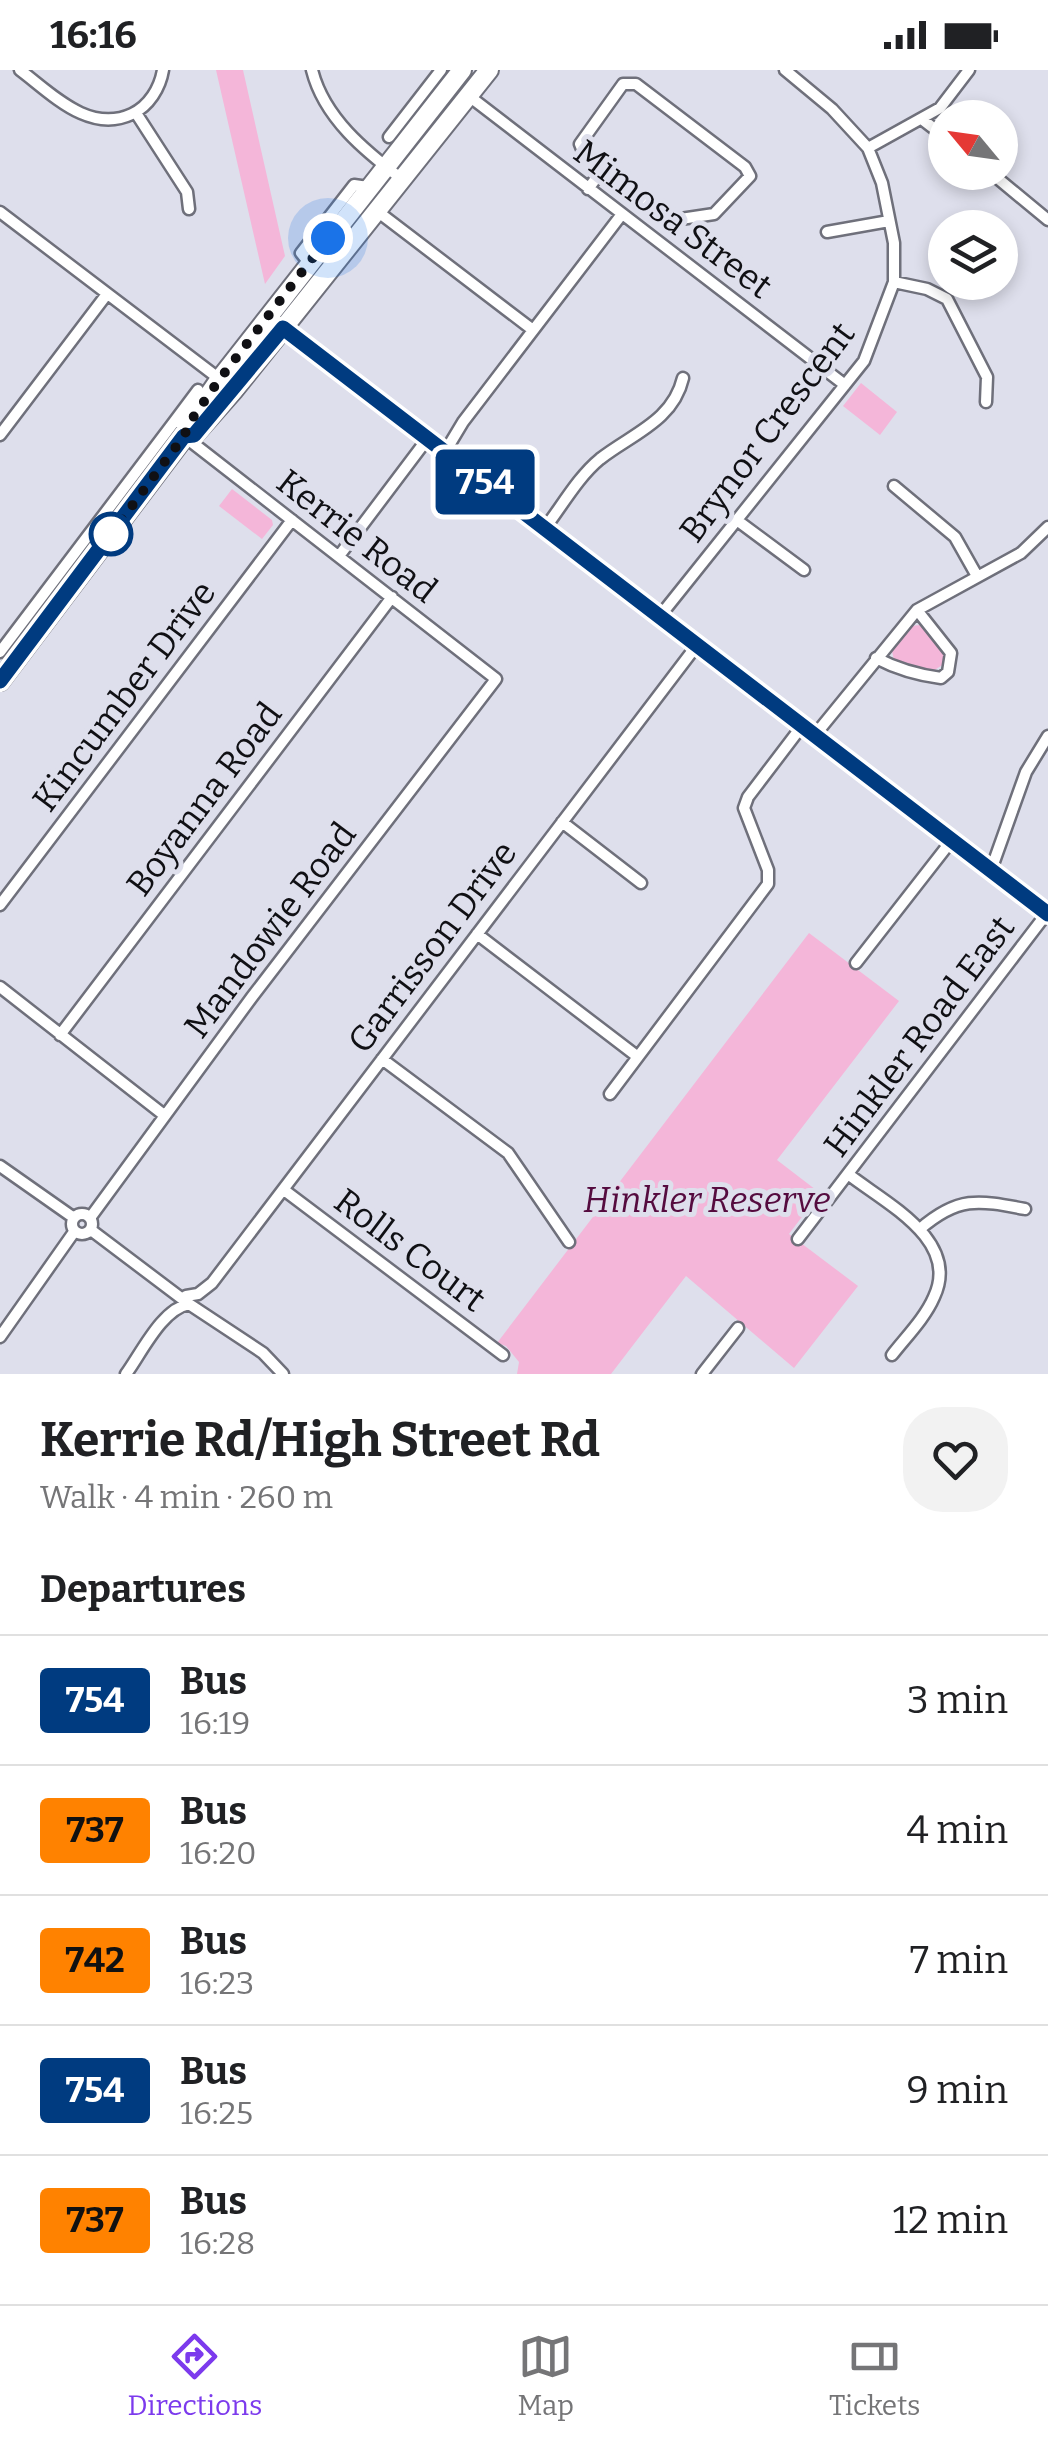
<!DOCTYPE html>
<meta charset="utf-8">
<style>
:root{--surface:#fff;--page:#f2f2f2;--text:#202124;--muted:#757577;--line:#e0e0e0;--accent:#7c3aed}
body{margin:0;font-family:Bitter,serif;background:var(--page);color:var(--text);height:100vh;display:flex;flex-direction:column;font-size:38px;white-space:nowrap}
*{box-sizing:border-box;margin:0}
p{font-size:32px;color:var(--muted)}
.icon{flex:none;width:55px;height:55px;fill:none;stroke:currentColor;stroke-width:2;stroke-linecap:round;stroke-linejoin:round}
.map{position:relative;height:1304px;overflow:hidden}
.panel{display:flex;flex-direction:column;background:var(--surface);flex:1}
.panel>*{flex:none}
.badge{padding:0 20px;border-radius:8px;font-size:35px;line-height:65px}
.needle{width:65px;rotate:299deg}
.buttons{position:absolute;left:928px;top:30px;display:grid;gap:20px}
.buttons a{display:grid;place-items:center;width:90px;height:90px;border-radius:50%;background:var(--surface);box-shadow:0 5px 15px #0003;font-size:50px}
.you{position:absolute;width:50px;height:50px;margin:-25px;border:8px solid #fff;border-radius:50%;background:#1a73e8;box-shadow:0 0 0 15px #1a73e833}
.map>.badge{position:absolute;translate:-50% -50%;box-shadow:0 0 0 5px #fff}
h2{padding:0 40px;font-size:38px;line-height:90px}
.round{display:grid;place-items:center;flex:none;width:105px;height:105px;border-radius:40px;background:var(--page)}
.summary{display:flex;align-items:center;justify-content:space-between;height:170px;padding:0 40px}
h1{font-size:48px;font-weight:700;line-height:75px}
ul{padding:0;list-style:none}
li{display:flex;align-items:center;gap:30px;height:130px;padding:0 40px;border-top:2px solid var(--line)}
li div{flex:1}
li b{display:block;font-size:38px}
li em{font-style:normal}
li .badge{min-width:110px;font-weight:700;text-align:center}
.status{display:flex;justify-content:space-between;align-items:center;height:70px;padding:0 50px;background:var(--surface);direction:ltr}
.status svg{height:28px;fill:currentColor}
.menu{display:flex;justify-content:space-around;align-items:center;height:140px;border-top:2px solid var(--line);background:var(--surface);font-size:28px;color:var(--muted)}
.menu a{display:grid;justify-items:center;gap:5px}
.menu .current{color:var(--accent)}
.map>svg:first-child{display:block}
.green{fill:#f4b6d9}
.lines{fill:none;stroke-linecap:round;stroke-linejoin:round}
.minor-casing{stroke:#6f707b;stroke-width:15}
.tertiary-casing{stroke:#6f707b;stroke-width:19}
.primary-casing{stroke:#6f707b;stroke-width:22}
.minor{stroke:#fff;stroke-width:10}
.tertiary{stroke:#fff;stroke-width:14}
.primary{stroke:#fff;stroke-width:18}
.line-casing{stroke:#fff;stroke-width:22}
.line{stroke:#003b80;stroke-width:15}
.walk{stroke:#101014;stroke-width:10;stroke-dasharray:0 18}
.stop-dot{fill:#fff;stroke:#003b80;stroke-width:5}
.labels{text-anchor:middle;stroke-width:10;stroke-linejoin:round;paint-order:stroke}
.street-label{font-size:35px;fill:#101014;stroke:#dedfec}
.park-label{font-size:35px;font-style:italic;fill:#550b3f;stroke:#dedfec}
</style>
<div class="status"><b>16:16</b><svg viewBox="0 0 49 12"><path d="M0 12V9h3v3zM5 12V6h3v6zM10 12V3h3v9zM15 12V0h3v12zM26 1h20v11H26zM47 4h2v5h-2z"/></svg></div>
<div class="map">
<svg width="1048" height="1304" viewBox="0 0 1048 1304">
<rect width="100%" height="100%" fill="#dedfec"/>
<!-- green -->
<path class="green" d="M216 0H243L285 186 265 214Z
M861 313 897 342 880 365 843 336Z
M232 419 272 450 273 455 262 469 219 436Z
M920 555 944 585V594L933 601 894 590 891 577 911 556Z
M809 863 899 931 777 1090 820 1123 789 1164 858 1216 794 1298 686 1206 611 1304H517L519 1292 506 1276 497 1273Z"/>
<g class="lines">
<!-- minor casing -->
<g class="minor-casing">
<path id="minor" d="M20 0C52 24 89 64 132 44 149 36 160 18 163 0
M312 0C324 48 365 81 403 110
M469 26 845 315
M136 43 187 122 189 139
M923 50 945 67
M389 67 441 0
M868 78 940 38 969 0
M990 102 1048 150
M588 119 603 99 584 84 580 74 623 14H636L745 97 750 106 714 144 674 150 603 99
M377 141 533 260
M0 142 234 320
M827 162 889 151
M309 193 301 183 354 115 368 117
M894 212 927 219 947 229 987 307 986 332
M174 352 198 320
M0 365 107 224
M445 382 463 352 622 144
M894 416 955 467 977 506
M738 451 804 500
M545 458C562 436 578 407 600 389 632 364 673 351 683 308
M339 486 428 368
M660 546 864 291 894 212V173L882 113 868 78 832 39 785 0
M0 582 174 352H190
M876 588C897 599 918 605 941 608L948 602 951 583 917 540
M815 665 917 540 1021 483 1048 457
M562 752 641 813
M991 800 1026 702 1048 666
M0 835 292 450
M477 864 638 987
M856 893 952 770
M0 917 164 1045
M60 965 392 527
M382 989 508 1083 569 1172
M610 1024 768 814V800L744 738 748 727 802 656
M0 1096 74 1148
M848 1104C885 1133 961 1170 934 1227 925 1248 906 1267 892 1285
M284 1120 503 1285
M72 1154a10 10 0 1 1 20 0a10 10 0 1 1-20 0Z
M90 1148 252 927 496 609 185 367
M920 1159C958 1126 978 1130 1025 1139
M91 1160 189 1234 263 1283 283 1304
M798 1169 1047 843
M186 1226 198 1224 212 1213 697 575
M0 1267 74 1162
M126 1304C142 1282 162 1239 189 1234
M702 1304 738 1258"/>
</g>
<!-- tertiary casing -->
<g class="tertiary-casing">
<path id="tertiary" d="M279 254 1048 844"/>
</g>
<!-- primary casing -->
<g class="primary-casing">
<path id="primary" d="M185 366 194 365 234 320 489 0
M0 611 185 366 190 352 219 310 462 0"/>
</g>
<!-- minor -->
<use href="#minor" class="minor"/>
<!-- tertiary -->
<use href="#tertiary" class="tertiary"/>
<!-- primary -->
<use href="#primary" class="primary"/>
</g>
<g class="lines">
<!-- line casing -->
<g class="line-casing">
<path id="line" d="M0 611 184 366 194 365 283 258 1048 844"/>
</g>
<!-- line -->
<use href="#line" class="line"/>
<!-- walk -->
<path class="walk" d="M111 464 184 366 190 352 219 310 328 168"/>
</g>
<!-- markers -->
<circle class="stop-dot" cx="111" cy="464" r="20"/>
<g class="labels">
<!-- street labels -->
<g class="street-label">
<text transform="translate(673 149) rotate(37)" y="12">Mimosa Street</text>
<text transform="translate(767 362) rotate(-53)" y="12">Brynor Crescent</text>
<text transform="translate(357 466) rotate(38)" y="12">Kerrie Road</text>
<text transform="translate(124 626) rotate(-53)" y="12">Kincumber Drive</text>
<text transform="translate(204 729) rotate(-53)" y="12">Boyanna Road</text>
<text transform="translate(270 860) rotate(-53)" y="12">Mandowie Road</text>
<text transform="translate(432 877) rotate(-53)" y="12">Garrisson Drive</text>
<text transform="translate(919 966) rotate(-53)" y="12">Hinkler Road East</text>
<text transform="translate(410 1180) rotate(37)" y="12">Rolls Court</text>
</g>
<!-- park labels -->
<g class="park-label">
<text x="707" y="1142">Hinkler Reserve</text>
</g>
</g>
</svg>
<div class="buttons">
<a><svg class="needle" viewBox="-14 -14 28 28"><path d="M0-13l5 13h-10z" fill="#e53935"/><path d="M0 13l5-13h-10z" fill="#757577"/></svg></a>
<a><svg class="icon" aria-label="layers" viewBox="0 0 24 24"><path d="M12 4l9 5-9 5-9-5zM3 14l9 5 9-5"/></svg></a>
</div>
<div class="you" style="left:328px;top:168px"></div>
<b class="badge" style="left:485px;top:412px;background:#003b80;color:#fff">754</b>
</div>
<section class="panel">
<div class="summary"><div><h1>Kerrie Rd/High Street Rd</h1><p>Walk · 4 min · 260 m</p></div><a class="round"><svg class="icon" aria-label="heart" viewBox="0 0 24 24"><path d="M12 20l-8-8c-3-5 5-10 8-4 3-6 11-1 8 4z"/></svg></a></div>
<h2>Departures</h2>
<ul>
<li><span class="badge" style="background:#003b80;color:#fff">754</span><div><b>Bus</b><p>16:19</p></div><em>3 min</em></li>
<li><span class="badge" style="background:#ff8200;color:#111">737</span><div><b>Bus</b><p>16:20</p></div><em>4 min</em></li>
<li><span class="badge" style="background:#ff8200;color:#111">742</span><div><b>Bus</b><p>16:23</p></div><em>7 min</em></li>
<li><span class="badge" style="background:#003b80;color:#fff">754</span><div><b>Bus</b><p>16:25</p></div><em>9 min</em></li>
<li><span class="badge" style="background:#ff8200;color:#111">737</span><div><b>Bus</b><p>16:28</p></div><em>12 min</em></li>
</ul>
</section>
<nav class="menu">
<a class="current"><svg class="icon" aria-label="directions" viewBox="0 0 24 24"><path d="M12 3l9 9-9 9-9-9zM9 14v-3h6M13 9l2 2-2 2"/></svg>Directions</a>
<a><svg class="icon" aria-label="map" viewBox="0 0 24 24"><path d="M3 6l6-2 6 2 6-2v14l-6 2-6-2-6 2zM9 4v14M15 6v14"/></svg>Map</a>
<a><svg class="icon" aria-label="tickets" viewBox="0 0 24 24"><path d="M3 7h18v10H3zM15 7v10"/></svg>Tickets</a>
</nav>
